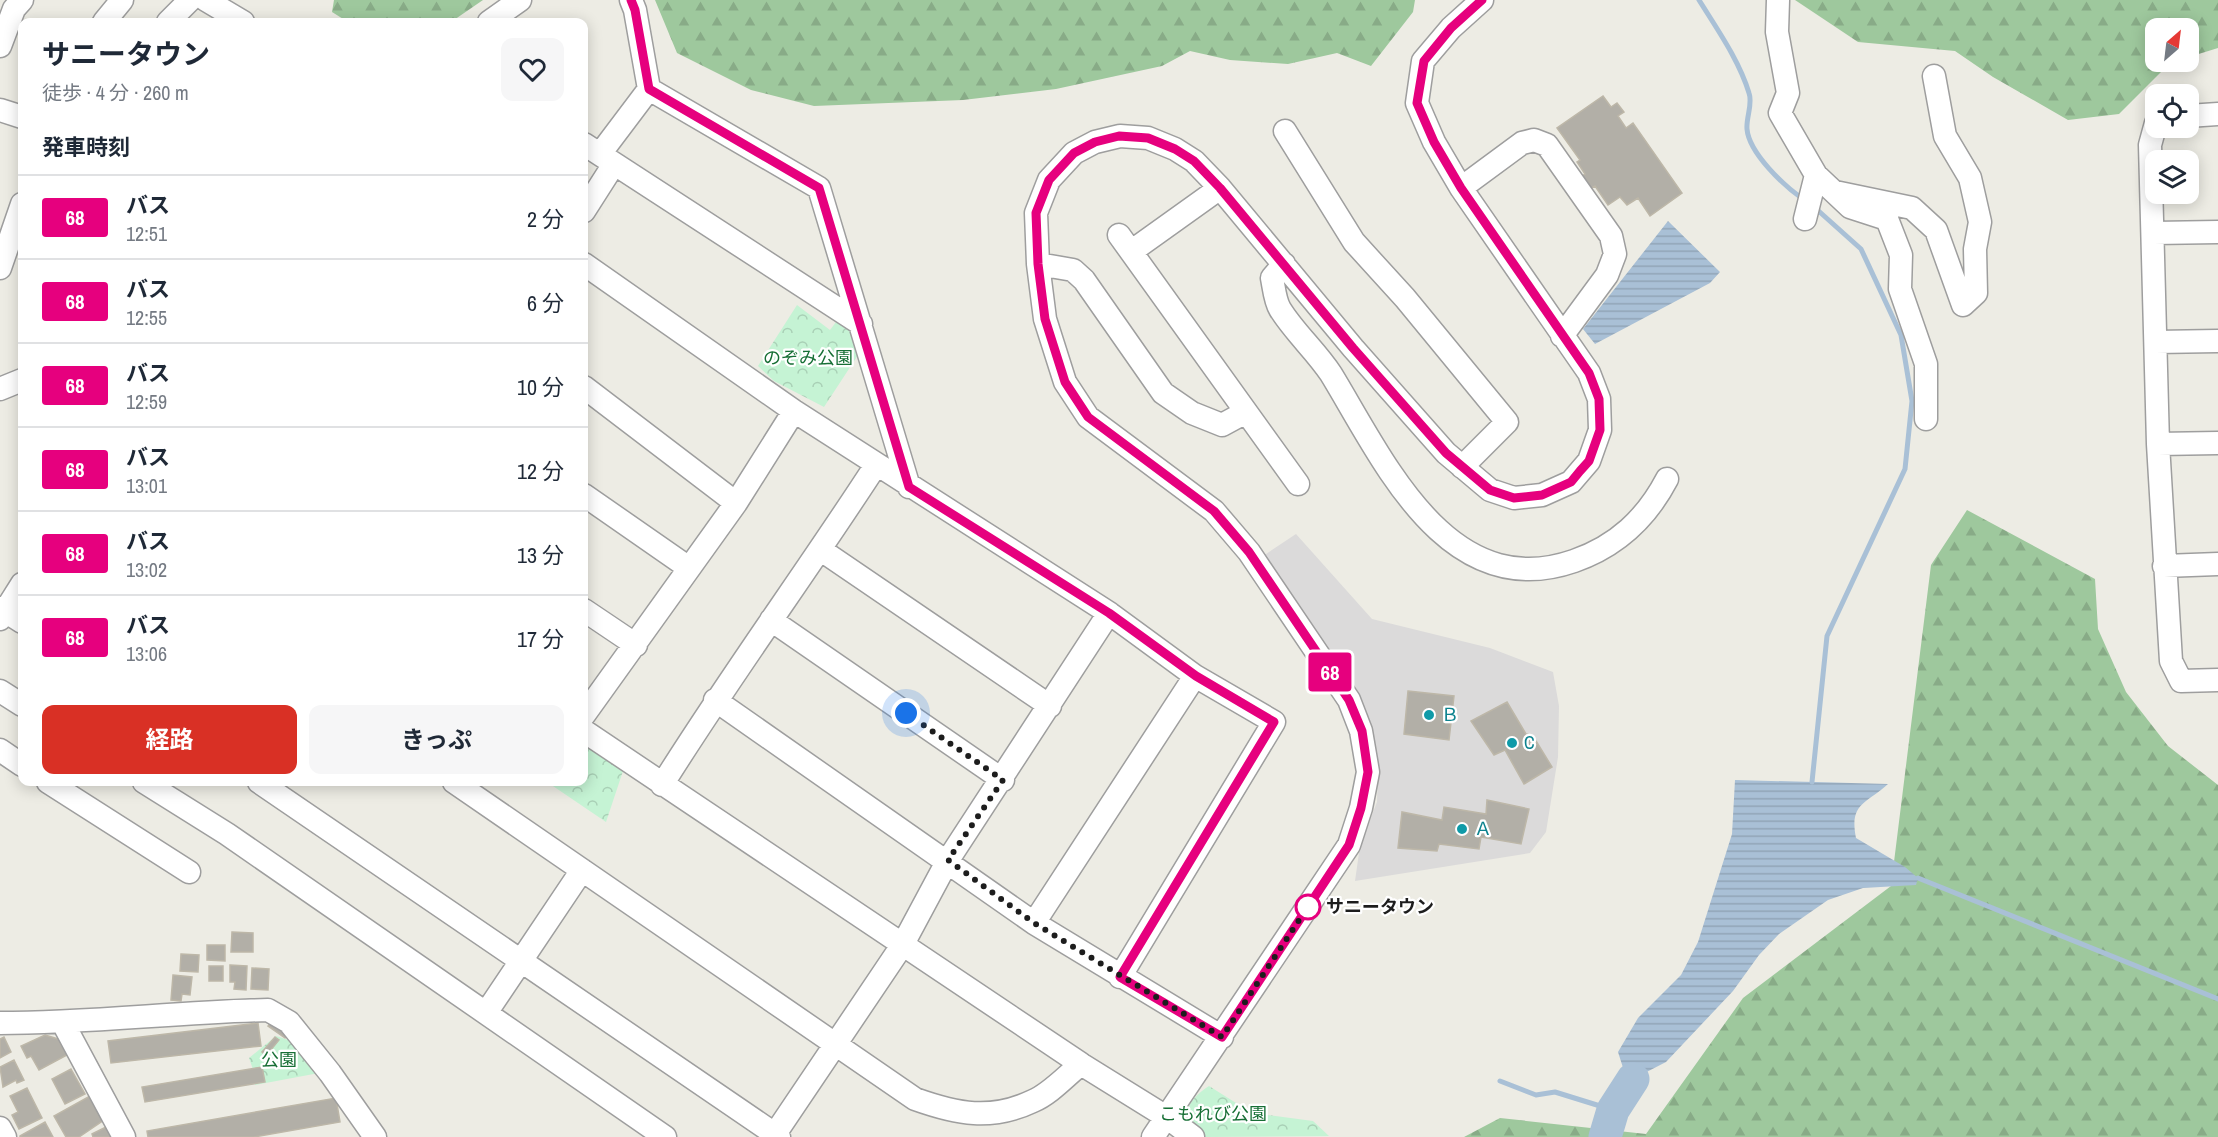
<!DOCTYPE html>
<html lang="ja">
<meta charset="utf-8">
<style>
:root{--surface:#fff;--page:#f6f6f7;--text:#1f2937;--muted:#747a83;--line:#e0e1e3;--accent:#d93025}
body{margin:0;font-family:"Archivo Narrow","Noto Sans JP",sans-serif;background:var(--page);color:var(--text);height:100vh;display:flex;flex-direction:column;font-size:22px;white-space:nowrap}
*{box-sizing:border-box;margin:0}
p{font-size:20px;color:var(--muted)}
.icon{flex:none;width:33px;height:33px;fill:none;stroke:currentColor;stroke-width:2;stroke-linecap:round;stroke-linejoin:round}
.map{position:relative;flex:1;overflow:hidden}
.details{position:absolute;left:18px;top:18px;width:570px;height:768px;display:flex;flex-direction:column;background:var(--surface);border-radius:12px;box-shadow:0 3px 15px #0003}
.details>*{flex:none}
.badge{padding:0 12px;border-radius:4px;font-size:21px;line-height:39px}
.needle{width:39px;rotate:28deg}
.buttons{position:absolute;left:2145px;top:18px;display:grid;gap:12px}
.buttons a{display:grid;place-items:center;width:54px;height:54px;border-radius:12px;background:var(--surface);box-shadow:0 3px 15px #0003;font-size:30px}
.you{position:absolute;width:30px;height:30px;margin:-15px;border:4px solid #fff;border-radius:50%;background:#1a73e8;box-shadow:0 0 0 9px #1a73e833}
.map>.badge{position:absolute;translate:-50% -50%;box-shadow:0 0 0 3px #fff}
h2{padding:0 24px;font-size:22px;line-height:54px}
.round{display:grid;place-items:center;flex:none;width:63px;height:63px;border-radius:12px;background:var(--page)}
.summary{display:flex;align-items:center;justify-content:space-between;height:102px;padding:0 24px}
h1{font-size:28px;font-weight:700;line-height:45px}
.button{display:flex;gap:12px;margin-top:auto;padding:12px 24px}
.button a{flex:1;height:69px;border-radius:12px;background:var(--accent);color:#fff;font-size:24px;font-weight:700;line-height:69px;text-align:center}
.button a+a{background:var(--page);color:var(--text)}
ul{padding:0;list-style:none}
li{display:flex;align-items:center;gap:18px;height:84px;padding:0 24px;border-top:2px solid var(--line)}
li div{flex:1}
li b{display:block;font-size:22px}
li em{font-style:normal}
li .badge{min-width:66px;font-weight:700;text-align:center}
.map>svg:first-child{display:block}
.residential{fill:#dbdada}
.forest{fill:url(#forest-firs)}
.park{fill:url(#park-crowns)}
.water{fill:url(#water-rules)}
.lines{fill:none;stroke-linecap:round;stroke-linejoin:round}
.stream{stroke:#a9c0d6;stroke-width:5}
.river{stroke:#a9c0d6;stroke-width:33}
.building{fill:#b2afa7;stroke:#bdb7a8;stroke-width:1.5}
.minor-casing{stroke:#9e9e9e;stroke-width:25}
.minor{stroke:#fff;stroke-width:22}
.line-casing{stroke:#fff;stroke-width:14}
.line{stroke:#e6007e;stroke-width:9}
.walk{stroke:#1d1d1d;stroke-width:6;stroke-dasharray:0 10.8}
.culture-dot{fill:#0f9aa8;stroke:#fff;stroke-width:2}
.stop-dot{fill:#fff;stroke:#e6007e;stroke-width:3}
.labels{text-anchor:middle;stroke-width:4.5;stroke-linejoin:round;paint-order:stroke}
.park-label{font-size:18px;fill:#176f35;stroke:#fff}
.culture-label{font-size:18px;fill:#0d838f;stroke:#fff;text-anchor:start}
.stop-label{font-size:18px;font-weight:bold;fill:#1d1d1d;stroke:#fff;text-anchor:start}
</style>
<div class="map">
<svg width="2218" height="1137" viewBox="0 0 2218 1137">
<defs>
<pattern id="forest-firs" width="22" height="20" patternUnits="userSpaceOnUse" patternTransform="scale(1.5)"><rect width="22" height="20" fill="#9ec89d"/><path d="M5 1l3.5 6h-7zM16 11l3.5 6h-7z" fill="#88ab87"/></pattern>
<pattern id="park-crowns" width="20" height="18" patternUnits="userSpaceOnUse" patternTransform="scale(1.5)"><rect width="20" height="18" fill="#c5f3d4"/><path d="M2 6a3 3 0 1 1 6 0M12 15a3 3 0 1 1 6 0" fill="none" stroke="#a9d0b6"/></pattern>
<pattern id="water-rules" width="6" height="5" patternUnits="userSpaceOnUse" patternTransform="scale(1.5)"><rect width="6" height="5" fill="#a9c0d6"/><path d="M0 2.5h6" fill="none" stroke="#91a5b7"/></pattern>
</defs>
<rect width="100%" height="100%" fill="#edece4"/>
<!-- residential -->
<path class="residential" d="M1296 534 1372 619 1490 648 1553 672 1559 706 1558 757 1546 832 1530 853 1355 881 1360 846 1377 802 1378 766 1263 556Z"/>
<!-- forest -->
<path class="forest" d="M334 0H483L451 22H348L332 12Z
M655 0H1415L1413 12 1371 66 1337 53 1288 64 1230 60 1190 51 1162 66 1056 89 963 100 814 106 751 90 677 53Z
M1795 0H2218V48L2189 57 2188 28H2156V62H2171L2119 114 2068 120 1993 77 1955 51 1858 42Z
M1967 510 2095 579 2098 629 2126 692 2168 746 2218 785V1137H1464L1500 1118 1646 1134 1743 998 1891 886 1931 565Z"/>
<!-- park -->
<path class="park" d="M797 305 830 330 836 322 852 329 862 349 824 407 774 381 758 366Z
M584 741 624 768 606 822 547 782H584Z
M276 1036 289 1040 319 1073 255 1085 256 1078 249 1058Z
M1209 1086 1252 1113 1313 1121 1329 1136 1205 1137 1185 1119C1186 1104 1198 1093 1209 1086Z"/>
<!-- water -->
<path class="water" d="M1668 221 1720 272 1710 283 1595 344 1583 329Z
M1735 780 1888 784C1866 804 1849 803 1856 838L1905 867 1918 878 1916 885 1863 888 1828 900 1779 934 1759 955 1733 991 1666 1062 1633 1079 1625 1074 1618 1052 1638 1018 1681 975 1698 942 1732 834Z"/>
<g class="lines">
<!-- stream -->
<path class="stream" d="M1699 0C1717 29 1739 60 1749 93 1753 104 1746 117 1747 129 1749 153 1784 186 1803 199
M1812 782 1827 636 1905 469 1912 401 1901 335 1861 249 1813 206
M1918 878 2218 999
M1500 1081 1536 1095 1555 1092 1613 1110"/>
<!-- river -->
<path class="river" d="M1605 1137 1613 1110 1633 1079"/>
</g>
<!-- building -->
<path class="building" d="M1603 96 1611 107 1617 103 1624 112 1618 116 1626 128 1633 123 1682 193 1650 216 1638 198 1627 205 1620 197 1608 205 1595 186 1585 192 1576 180 1585 174 1577 162 1580 160 1557 128Z
M1408 691 1454 696 1449 740 1404 734Z
M1507 702 1526 734 1533 736 1552 767 1524 784 1505 750 1494 755 1471 721Z
M1487 800 1529 809 1521 844 1481 837 1479 849 1439 844 1437 851 1398 848 1402 812 1442 820 1444 807 1486 814Z
M232 932 253 933V952H231Z
M207 945H225V961L207 960Z
M181 954 199 955 198 972 180 971Z
M230 965 247 966 246 990 234 989 235 982H230Z
M209 966H223V981H209Z
M252 968 269 969 268 990 251 989Z
M173 975 192 977 190 995 182 994 181 1001 171 1000Z
M271 1022 287 1034 285 1038 268 1026Z
M258 1023 261 1046 111 1063 108 1041Z
M45 1035 58 1039 67 1055 39 1070 31 1056 27 1058 21 1046Z
M4 1037 11 1052 0 1058V1039Z
M275 1037 279 1040 266 1056 262 1052Z
M14 1060 24 1080 17 1083 16 1080 3 1087 0 1067Z
M262 1067 265 1082 145 1102 142 1087Z
M71 1069 85 1094 65 1104 52 1079Z
M27 1088 42 1118 19 1129 12 1115 18 1112 10 1096Z
M90 1096 104 1120 79 1137H66L54 1116Z
M336 1098 340 1122 254 1137H148L147 1131Z
M45 1122 53 1137H20V1136Z
M108 1126 114 1137H93L92 1134Z"/>
<g class="lines">
<!-- minor casing -->
<g class="minor-casing">
<path id="minor" d="M206 0 243 22
M1778 0 1777 32 1788 93 1780 113 1816 175 1805 219
M104 22 122 0
M168 22 190 0
M489 22 520 0
M0 46 14 9 22 0
M649 89 819 188 909 487
M0 110 22 117
M2188 116 2218 114
M2156 123 2150 145 2158 444 2171 661 2181 681 2218 680
M1285 131 1354 242 1405 298 1507 422 1462 467
M584 144 861 324
M600 154 649 89 635 10 631 0
M1816 175 1850 207 1887 219 1901 255 1900 289 1926 364V419
M1461 188 1522 143 1534 140 1547 145 1611 236 1615 254 1607 275 1562 336
M1835 192 1912 208 1936 230 1963 305 1976 293 1975 249 1980 222 1970 178 1945 136 1934 76
M584 211 614 164
M2154 233 2218 232
M1119 235 1298 484
M1132 251 1220 188
M584 264 794 411 1109 613 1195 676 1274 722 1120 977
M1038 264 1073 270 1084 280 1163 393 1192 413 1222 425 1246 412
M1284 264 1272 278C1274 288 1275 301 1280 309 1294 332 1316 351 1331 374 1383 459 1447 605 1574 561 1617 546 1646 519 1667 479
M0 268 22 204
M2156 342 2218 341
M584 387 736 503
M0 389 22 380
M2158 444 2218 443
M584 495 689 568
M821 550 1050 706
M2164 566 2218 564
M0 608 22 622
M584 610 636 645
M0 619 22 584
M771 620 1003 780
M0 691 22 705
M715 700 1034 923 1222 1037
M584 715 736 503 794 411
M584 731 1081 1064 1168 1118 1193 1137
M0 750 22 765
M48 782 189 872
M144 782 227 834 665 1137
M259 782 779 1137
M454 782 915 1099C957 1114 991 1121 1033 1101 1050 1094 1066 1076 1081 1064
M662 785C730 676 806 573 876 465
M1034 923 1195 676
M486 1013 582 870
M0 1023C89 1023 178 1012 268 1010L289 1022 330 1073 375 1137
M63 1023 124 1137
M0 1128 5 1137
M773 1137 903 944 948 860 1109 613
M1153 1137 1349 845 1361 808 1368 772 1361 731 1349 700 1249 552 1214 511 1088 417 1065 382 1045 319 1038 264 1036 213 1049 180 1074 153 1095 142 1120 136 1148 138 1175 149 1194 161 1220 188 1353 348 1446 453 1490 490 1514 498 1542 495 1571 482 1589 461 1600 430 1599 399 1589 373 1461 188 1434 142 1417 103 1423 61 1451 28 1482 0"/>
</g>
<!-- minor -->
<use href="#minor" class="minor"/>
</g>
<g class="lines">
<!-- line casing -->
<g class="line-casing">
<path id="line" d="M631 0 635 10 649 89 819 188 909 487 1109 613 1196 676 1274 722 1120 977 1222 1037 1349 845 1361 808 1368 772 1362 731 1349 700 1249 552 1214 511 1088 417 1065 382 1045 319 1038 264 1036 213 1049 180 1074 153 1095 142 1119 136 1148 138 1175 149 1194 161 1220 188 1353 348 1446 453 1490 490 1514 498 1542 495 1571 482 1580 471 1589 461 1600 430 1599 399 1589 373 1461 188 1434 142 1417 103 1424 61 1451 28 1482 0"/>
</g>
<!-- line -->
<use href="#line" class="line"/>
<!-- walk -->
<path class="walk" d="M906 713 1003 780 948 860 1034 923 1222 1037 1311 902 1308 907"/>
</g>
<!-- markers -->
<g class="culture-dot">
<circle cx="1429" cy="715" r="6"/>
<circle cx="1512" cy="743" r="6"/>
<circle cx="1462" cy="829" r="6"/>
</g>
<circle class="stop-dot" cx="1308" cy="907" r="12"/>
<g class="labels">
<!-- park labels -->
<g class="park-label">
<text x="808" y="364">のぞみ公園</text>
<text x="279" y="1066">公園</text>
<text x="1213" y="1120">こもれび公園</text>
</g>
<!-- culture labels -->
<g class="culture-label">
<text x="1441" y="721">Ｂ</text>
<text x="1524" y="749">C</text>
<text x="1474" y="835">Ａ</text>
</g>
<!-- stop labels -->
<g class="stop-label">
<text x="1326" y="913">サニータウン</text>
</g>
</g>
</svg>
<div class="buttons">
<a><svg class="needle" viewBox="-14 -14 28 28"><path d="M0-13l5 13h-10z" fill="#e53935"/><path d="M0 13l5-13h-10z" fill="#747a83"/></svg></a>
<a><svg class="icon" aria-label="locate" viewBox="0 0 24 24"><circle cx="12" cy="12" r="6"/><path d="M12 2v4M12 18v4M2 12h4M18 12h4"/></svg></a>
<a><svg class="icon" aria-label="layers" viewBox="0 0 24 24"><path d="M12 4l9 5-9 5-9-5zM3 14l9 5 9-5"/></svg></a>
</div>
<div class="you" style="left:906px;top:713px"></div>
<b class="badge" style="left:1330px;top:672px;background:#e6007e;color:#fff">68</b>
<section class="details">
<div class="summary"><div><h1>サニータウン</h1><p>徒歩 · 4 分 · 260 m</p></div><a class="round"><svg class="icon" aria-label="heart" viewBox="0 0 24 24"><path d="M12 20l-8-8c-3-5 5-10 8-4 3-6 11-1 8 4z"/></svg></a></div>
<h2>発車時刻</h2>
<ul>
<li><span class="badge" style="background:#e6007e;color:#fff">68</span><div><b>バス</b><p>12:51</p></div><em>2 分</em></li>
<li><span class="badge" style="background:#e6007e;color:#fff">68</span><div><b>バス</b><p>12:55</p></div><em>6 分</em></li>
<li><span class="badge" style="background:#e6007e;color:#fff">68</span><div><b>バス</b><p>12:59</p></div><em>10 分</em></li>
<li><span class="badge" style="background:#e6007e;color:#fff">68</span><div><b>バス</b><p>13:01</p></div><em>12 分</em></li>
<li><span class="badge" style="background:#e6007e;color:#fff">68</span><div><b>バス</b><p>13:02</p></div><em>13 分</em></li>
<li><span class="badge" style="background:#e6007e;color:#fff">68</span><div><b>バス</b><p>13:06</p></div><em>17 分</em></li>
</ul>
<div class="button"><a>経路</a><a>きっぷ</a></div>
</section>
</div>
